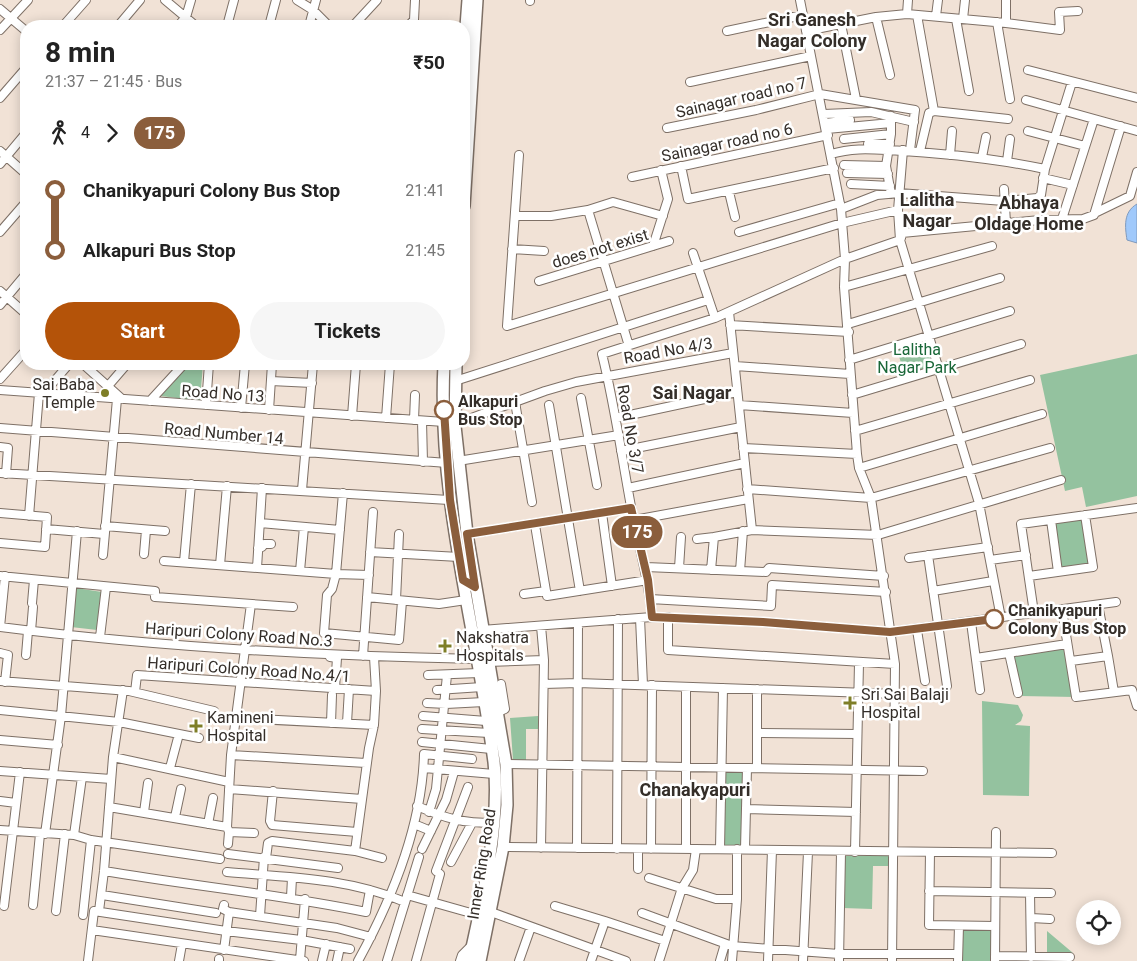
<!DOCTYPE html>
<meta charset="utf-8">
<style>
:root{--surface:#fff;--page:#f6f6f6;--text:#222;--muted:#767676;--accent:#b45309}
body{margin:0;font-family:Roboto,sans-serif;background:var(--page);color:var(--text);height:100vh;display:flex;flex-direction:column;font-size:19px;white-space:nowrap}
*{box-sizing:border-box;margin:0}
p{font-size:16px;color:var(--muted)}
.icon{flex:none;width:28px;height:28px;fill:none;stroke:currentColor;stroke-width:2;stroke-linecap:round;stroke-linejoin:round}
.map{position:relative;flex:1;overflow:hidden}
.details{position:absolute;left:20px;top:20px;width:450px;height:350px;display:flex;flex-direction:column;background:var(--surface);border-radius:20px;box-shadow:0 2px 12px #0003}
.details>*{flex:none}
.badge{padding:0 10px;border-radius:16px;font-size:18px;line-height:32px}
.fabs{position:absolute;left:1076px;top:900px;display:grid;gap:10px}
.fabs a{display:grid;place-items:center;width:45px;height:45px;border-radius:50%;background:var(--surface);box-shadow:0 2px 12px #0003;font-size:25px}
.map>.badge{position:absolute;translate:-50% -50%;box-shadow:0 0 0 2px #fff}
.legs{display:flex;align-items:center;gap:8px;height:55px;padding:0 25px;font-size:16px}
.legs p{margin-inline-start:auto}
.head{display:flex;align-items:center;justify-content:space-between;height:85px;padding:0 25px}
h1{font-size:28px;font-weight:700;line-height:38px}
.primary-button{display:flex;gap:10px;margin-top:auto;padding:10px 25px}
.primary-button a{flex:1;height:58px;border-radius:30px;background:var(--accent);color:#fff;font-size:20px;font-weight:700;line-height:58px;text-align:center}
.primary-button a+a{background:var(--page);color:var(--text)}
ul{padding:0 25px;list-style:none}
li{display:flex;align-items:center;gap:18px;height:60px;font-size:19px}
li i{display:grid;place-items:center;width:8px;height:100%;margin:0 6px;background:currentColor}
li i::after{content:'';width:12px;height:12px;margin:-6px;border:4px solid;border-radius:50%;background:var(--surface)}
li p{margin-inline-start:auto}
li:first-child i{background:linear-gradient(#0000 50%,currentColor 0)}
li:last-child i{background:linear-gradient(currentColor 50%,#0000 0)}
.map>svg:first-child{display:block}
.green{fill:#94c29f}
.water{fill:#a0c9fb;stroke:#809abc}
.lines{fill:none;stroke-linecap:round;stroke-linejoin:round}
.minor-casing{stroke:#7e7066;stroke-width:10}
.highway-casing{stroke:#7e7066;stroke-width:14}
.minor{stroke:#fff;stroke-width:8}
.highway{stroke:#fff;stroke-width:11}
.line-1-casing{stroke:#fff;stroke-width:11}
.line-1{stroke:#8b5e3c;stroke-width:8}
.poi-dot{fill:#7e7e27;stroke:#fff;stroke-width:2}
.stop-1-dot{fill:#fff;stroke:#8b5e3c;stroke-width:2.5}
.labels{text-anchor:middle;stroke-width:5;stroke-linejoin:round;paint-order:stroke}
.street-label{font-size:16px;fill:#342e29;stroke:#fff}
.park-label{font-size:16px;fill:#196738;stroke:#fff}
.poi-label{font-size:16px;fill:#342e29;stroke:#fff;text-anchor:start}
.stop-label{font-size:16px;font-weight:bold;fill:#342e29;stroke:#fff;text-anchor:start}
.neighbourhood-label{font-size:18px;font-weight:bold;fill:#342e29;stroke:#fff}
</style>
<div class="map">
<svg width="1137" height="961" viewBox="0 0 1137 961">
<rect width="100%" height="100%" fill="#f1e2d6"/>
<!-- green -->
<path class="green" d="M929 336 939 370 906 380 896 346Z
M1137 354V496L1086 507 1082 487 1065 491 1040 375Z
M188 364H203L200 401 161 396Z
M1085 515 1093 567 1058 572 1051 520Z
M76 588 102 592 97 630 71 627Z
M1067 644 1076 697 1020 696 1009 653Z
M982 701 1018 705 1023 715 1021 721 1015 725 1030 726 1029 796 983 795Z
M538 716V729H526V760H513L510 718Z
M724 770H744L742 847H723Z
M844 856H889V866H873L872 909 843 908Z
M962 928H993V961H962Z
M1047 931 1073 953 1047 952Z"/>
<!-- water -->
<path class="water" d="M1137 204V243L1127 240C1125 227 1123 212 1137 204Z"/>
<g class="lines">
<!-- minor casing -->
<g class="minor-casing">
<path id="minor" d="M165 0 196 26
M297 0 313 10 329 26
M530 0V1
M800 0 841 209 845 259 844 287 857 454 859 468 871 498 895 664 892 961
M0 9 26 31
M907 14 908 0
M917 15 934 111
M936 16 938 0
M876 17 890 75
M956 19 969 91
M963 19 965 0
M997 22 1010 99
M1006 23 1060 30 1059 12 1078 11
M841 24 856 99
M63 26 86 0
M118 26 140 0
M178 26 186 17 191 0
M227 26 234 0
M269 26 276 0
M309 26 316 0
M353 26 377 0
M408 26 414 20 415 0
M0 30 28 0
M727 31 803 15
M806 31 876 17 907 14 1006 23V0
M1028 70 1137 98
M690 82 811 56
M0 98 26 68
M1026 100 1137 131
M824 114 871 112 914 122
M891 116V134L886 166 891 194
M826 123 850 120
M667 128 756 110 820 94 915 110 910 150
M827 129 891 123
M1028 131 1085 146
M844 139 891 134
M868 144H890
M903 150 898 210 900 240 979 503 1001 618
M0 151 26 174
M920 151 929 113 934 111 1008 119
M831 154C851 148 868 149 888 150 941 153 993 158 1045 169
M519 155 507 326 842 223 898 210
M950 155 952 131
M982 157 986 137
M1007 161 1010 139
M0 164 26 133
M844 165 886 166
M681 166 688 199 834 168
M847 173 888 174
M632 177 828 135
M1043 178 1073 185
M851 184 890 186
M1004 189 1006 223
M729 192 735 217
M841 209 877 195 899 193 1004 201 1037 198 1041 195 1045 169 1072 82
M588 210 629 346
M1097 212 1130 196 1137 172
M515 216H551L588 210 613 202 663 216
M1062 219 1094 119
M0 232 26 202
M739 232 840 203
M901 238 902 233 1040 220 1083 219 1094 215 1121 126
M653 246 668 199 661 170
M512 249 544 251
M693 253 715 318
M539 281 669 241
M844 287 992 246
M0 291 26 314
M0 305 26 274
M729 312 752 530
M848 324 1000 278
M730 325 849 332
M849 360 1010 311
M83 364 122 399
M735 366 850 374
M0 379 26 350
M271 381 312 383
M455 381 708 300
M108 386 127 364
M0 390 444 422
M44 393 69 364
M852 395 1021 344
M581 398 597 485
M150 401 184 364
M515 402 532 502
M206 405 209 364
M549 405 580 591
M739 405 853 413
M241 408 245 364
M269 410 272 364
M352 416 356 364
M386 418 390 364
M616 418 737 392
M414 420 415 395
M422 421 423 462
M454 422 466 420 545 391 576 382 733 353
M0 428 447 463
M855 431 1030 380
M0 447 8 448 6 474
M743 448 857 454
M621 451 741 427
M458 461 619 435
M859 468 1042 414
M0 473 449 500
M628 488 745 463
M747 489 871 498 1050 448
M302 490 313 364
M0 513 47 517 45 547 0 543
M602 513 612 586
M29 516 39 393
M634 520 748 499
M1051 520 1058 572
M260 523 340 530
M535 525 546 591
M105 526 165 531
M46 529 104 534
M467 534 631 508
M697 539 714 537
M258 548 262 547 264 544H271
M370 552 459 557
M144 554 146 530
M103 555 117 399
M928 555 947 686
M909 558 988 547
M990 560 1026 555
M164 561 336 574 343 493
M184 562 191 484
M220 565 227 486
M646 567 766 572 769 568 884 576
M257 568 262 488
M679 568 681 537
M711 570 714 537 752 530 878 535 1061 480
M300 571 304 527
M740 571 743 531
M369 575 336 574 332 589 327 595 324 633 399 640 402 601
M0 576 155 591V597L293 607
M1029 576 1093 567 1085 515
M933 591 993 581
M524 594 546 591 547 596 648 580
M367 597 439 604 466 600
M650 599 771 606 772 585 886 592
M396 600 399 534
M32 603 34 580
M1062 610 1076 697 1132 690 1137 706
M1034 613 1021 524 1137 508
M652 617C649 580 639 547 632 512 622 459 615 406 602 354L715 318 845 259 900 240
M668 617V650L895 664
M640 618 643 685
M971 622 980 690
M0 627C157 647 319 656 477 659
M0 627 5 576
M482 630 652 617 763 622 890 632 1116 602
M917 630 925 681
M31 631 33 607
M100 637 106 587
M0 653 8 655 5 682
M1009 653 1018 693
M26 655 28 631
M363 656 373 512
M1108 656 1114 692
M330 657 337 658 335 688
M374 657 376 691 374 725 369 748 355 851 382 858
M976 658 1067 644
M1071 661 1108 656 1098 605
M487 662 544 660 541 626
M428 675 479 673
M0 681 129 691 214 711
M544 684 578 683 896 694
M757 689V768
M437 690 482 687
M135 692 137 675 376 691
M427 703 446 704 484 702
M0 710 119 722 199 738
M496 713 505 709 501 684
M423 716 486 721
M237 718 374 725
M331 723 332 695
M347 723 349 689
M422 729 489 733
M758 733 857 734
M0 740 58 745
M422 742 491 749
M231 755 366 763
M113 757 229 782
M506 764 923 771
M170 768 179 734
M424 768 494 774
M0 771 111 779
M229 789 362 799
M273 791 270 821 272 825 357 832
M0 801 16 803
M417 806C447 819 462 823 495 823
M109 807 227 827 229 832 254 833
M746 809 856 812
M144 812 148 783
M429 812 436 789 447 675
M175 817 181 789
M208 824 213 798
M414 824 431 831
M227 827 231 755 251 604
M0 830 74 835 91 840 220 859
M45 834 61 716 77 531
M74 835 82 777
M228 844 229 832
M503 847 1052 853
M541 848 544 660
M577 848 578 623
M422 849 446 800 454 772
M617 849 618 619
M638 849V869
M651 849 652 685
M686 849V687
M720 849 723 688
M745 849 747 768
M855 852 859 663
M930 852 929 925 995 926
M228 854 338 868
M266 858 268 843 272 841 355 851
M451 862 472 823
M104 871C192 886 279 894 366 912L370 890
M227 872C286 877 350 878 405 902
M649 878 716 899H737
M929 891 1051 893
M1030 893 1031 957
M102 895 216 913
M407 895 478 915
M291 897 292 878
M33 905 40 834
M224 905 223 909 229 912
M4 906 20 772
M555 906 605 921
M56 911 65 834
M99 911 104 871 113 757 123 690
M491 912 626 961
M642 913 732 946 839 954H958
M83 915 91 840
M260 916 264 857
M1031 918 1050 919
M92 930 304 961
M224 950 229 912 337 928 371 937
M995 956 1070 957
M300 960 305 899
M88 961 94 911 226 931 301 940 350 949
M179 961 182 944
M219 961V959
M322 961 326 944
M337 961 340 947
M358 961C392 899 422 826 424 754L472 759
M387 961 419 857
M416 961 440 874 436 871 468 787
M460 961 462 955 472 945
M519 961 531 927
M591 961 605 921 665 941
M659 961 682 888 693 870 696 849
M720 961 725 944
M732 961 737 899V849
M768 961 772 850
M803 961 808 852
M839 961 841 852
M958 961 959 926
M995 961 996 832"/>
</g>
<!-- highway casing -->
<g class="highway-casing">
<path id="highway" d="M464 53 468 0
M464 206 477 0
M444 364C437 499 477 630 494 762 501 821 482 903 469 961
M456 364 455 426 467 534 506 764 507 805 503 847 480 961"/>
</g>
<!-- minor -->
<use href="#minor" class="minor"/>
<!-- highway -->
<use href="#highway" class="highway"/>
</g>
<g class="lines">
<!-- line-1 casing -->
<g class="line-1-casing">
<path id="line-1" d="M444 410 450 500 463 580 475 587 467 534 631 508 648 580 652 617 763 622 890 632 994 619"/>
</g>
<!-- line-1 -->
<use href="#line-1" class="line-1"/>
</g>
<!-- markers -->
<g class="poi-dot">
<circle cx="105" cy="393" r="5"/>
<path d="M442.5 638.5h5v5h5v5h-5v5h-5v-5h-5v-5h5z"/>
<path d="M847.5 695.5h5v5h5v5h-5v5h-5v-5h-5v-5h5z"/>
<path d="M193.5 718.5h5v5h5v5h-5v5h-5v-5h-5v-5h5z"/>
</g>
<g class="stop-1-dot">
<circle cx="444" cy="410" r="9"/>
<circle cx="994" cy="619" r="9"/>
</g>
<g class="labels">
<!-- street labels -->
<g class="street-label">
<text transform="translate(741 97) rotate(-13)" y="6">Sainagar road no 7</text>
<text transform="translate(727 142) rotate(-12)" y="6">Sainagar road no 6</text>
<text transform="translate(600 248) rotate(-17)" y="6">does not exist</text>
<text transform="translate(668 350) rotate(-10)" y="6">Road No 4/3</text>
<text transform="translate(223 393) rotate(4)" y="6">Road No 13</text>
<text transform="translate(631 429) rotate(80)" y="6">Road No 3/7</text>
<text transform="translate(224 433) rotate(5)" y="6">Road Number 14</text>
<text transform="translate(239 634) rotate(4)" y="6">Haripuri Colony Road No.3</text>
<text transform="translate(249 669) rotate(4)" y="6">Haripuri Colony Road No.4/1</text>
<text transform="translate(481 864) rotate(-81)" y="6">Inner Ring Road</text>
</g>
<!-- park labels -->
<g class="park-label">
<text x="917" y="355">Lalitha<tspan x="917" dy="18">Nagar Park</tspan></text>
</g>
<!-- poi labels -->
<g class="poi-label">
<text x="95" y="390" text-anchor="end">Sai Baba<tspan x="95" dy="18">Temple</tspan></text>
<text x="456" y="643">Nakshatra<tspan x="456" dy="18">Hospitals</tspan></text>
<text x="861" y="700">Sri Sai Balaji<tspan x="861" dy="18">Hospital</tspan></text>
<text x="207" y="723">Kamineni<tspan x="207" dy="18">Hospital</tspan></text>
</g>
<!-- stop labels -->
<g class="stop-label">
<text x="458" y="407">Alkapuri<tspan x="458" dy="18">Bus Stop</tspan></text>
<text x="1008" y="616">Chanikyapuri<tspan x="1008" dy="18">Colony Bus Stop</tspan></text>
</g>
<!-- neighbourhood labels -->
<g class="neighbourhood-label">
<text x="812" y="26">Sri Ganesh<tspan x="812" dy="21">Nagar Colony</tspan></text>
<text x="927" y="206">Lalitha<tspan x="927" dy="21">Nagar</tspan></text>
<text x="1029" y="209">Abhaya<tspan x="1029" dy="21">Oldage Home</tspan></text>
<text x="692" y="399">Sai Nagar</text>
<text x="695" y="796">Chanakyapuri</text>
</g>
</g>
</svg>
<div class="fabs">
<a><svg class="icon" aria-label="locate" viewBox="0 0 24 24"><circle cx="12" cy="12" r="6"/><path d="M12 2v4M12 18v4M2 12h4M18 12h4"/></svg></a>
</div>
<b class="badge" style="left:637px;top:532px;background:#8b5e3c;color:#fff">175</b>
<section class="details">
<div class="head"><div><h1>8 min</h1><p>21:37 – 21:45 · Bus</p></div><b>₹50</b></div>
<div class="legs"><svg class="icon" aria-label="walk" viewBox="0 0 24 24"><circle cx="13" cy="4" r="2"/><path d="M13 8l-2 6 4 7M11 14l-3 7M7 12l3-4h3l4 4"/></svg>4<svg class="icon" aria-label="forward" viewBox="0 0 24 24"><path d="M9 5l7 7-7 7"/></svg><b class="badge" style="background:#8b5e3c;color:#fff">175</b></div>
<ul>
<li><i style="color:#8b5e3c"></i><b>Chanikyapuri Colony Bus Stop</b><p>21:41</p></li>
<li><i style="color:#8b5e3c"></i><b>Alkapuri Bus Stop</b><p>21:45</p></li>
</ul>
<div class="primary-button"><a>Start</a><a>Tickets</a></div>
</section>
</div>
